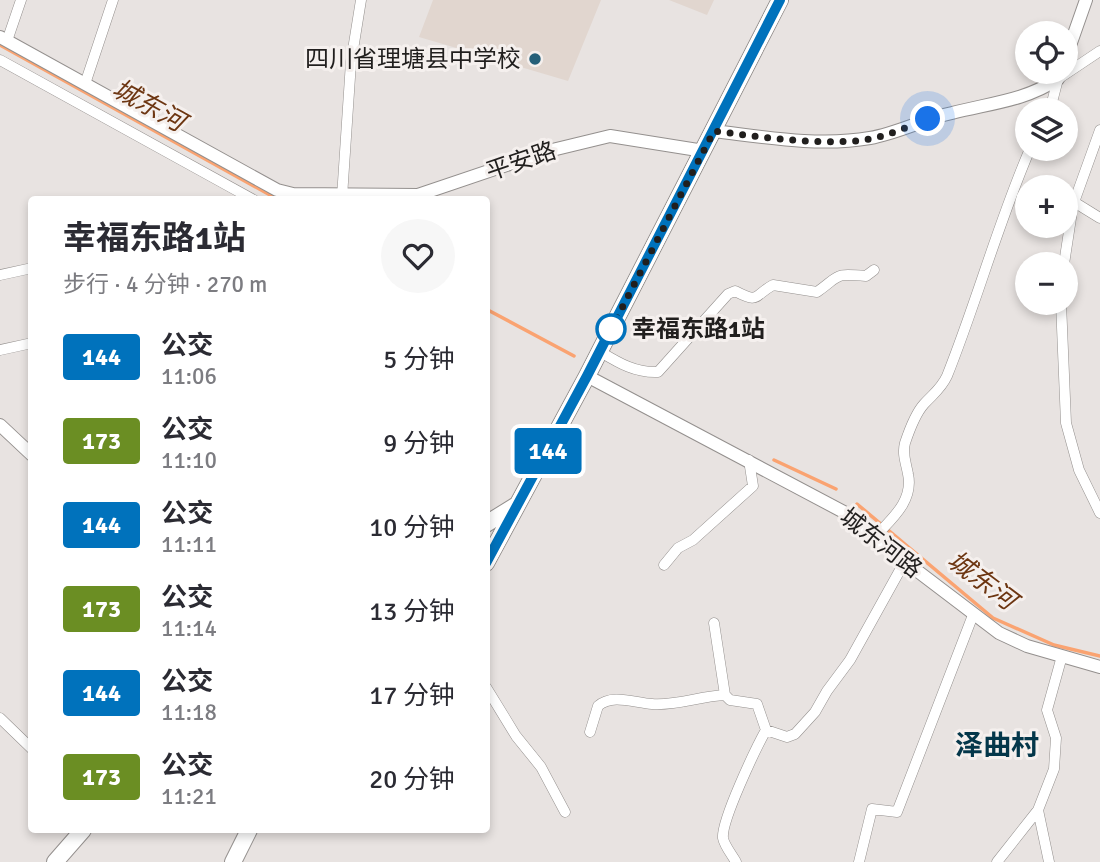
<!DOCTYPE html>
<html lang="zh">
<meta charset="utf-8">
<style>
:root{--surface:#fff;--page:#f7f7f7;--text:#2b2b33;--muted:#7c7c81}
body{margin:0;font-family:Signika,"Noto Sans SC",sans-serif;background:var(--page);color:var(--text);height:100vh;display:flex;flex-direction:column;font-size:26px;white-space:nowrap}
*{box-sizing:border-box;margin:0}
p{font-size:23px;color:var(--muted)}
.icon{flex:none;width:38px;height:38px;fill:none;stroke:currentColor;stroke-width:2;stroke-linecap:round;stroke-linejoin:round}
.map{position:relative;flex:1;overflow:hidden}
.side{position:absolute;left:28px;top:196px;width:462px;height:637px;display:flex;flex-direction:column;background:var(--surface);border-radius:7px;box-shadow:0 4px 10px #0003}
.side>*{flex:none}
.badge{padding:0 14px;border-radius:5px;font-size:24px;line-height:46px}
.buttons{position:absolute;left:1015px;top:21px;display:grid;gap:14px}
.buttons a{display:grid;place-items:center;width:63px;height:63px;border-radius:50%;background:var(--surface);box-shadow:0 4px 10px #0003;font-size:35px}
.you{position:absolute;width:35px;height:35px;margin:-18px;border:5px solid #fff;border-radius:50%;background:#1a73e8;box-shadow:0 0 0 10px #1a73e833}
.map>.badge{position:absolute;translate:-50% -50%;box-shadow:0 0 0 4px #fff}
.round{display:grid;place-items:center;flex:none;width:74px;height:74px;border-radius:37px;background:var(--page)}
.overview{display:flex;align-items:center;justify-content:space-between;height:119px;padding:0 35px}
h1{font-size:33px;font-weight:700;line-height:52px}
ul{padding:0;list-style:none}
li{display:flex;align-items:center;gap:21px;height:84px;padding:0 35px}
li div{flex:1}
li b{display:block;font-size:26px}
li em{font-style:normal}
li .badge{min-width:77px;font-weight:700;text-align:center}
.map>svg:first-child{display:block}
.built{fill:#e1d6cf}
.lines{fill:none;stroke-linecap:round;stroke-linejoin:round}
.stream{stroke:#faa371;stroke-width:3.5}
.minor-casing{stroke:#94908e;stroke-width:11}
.tertiary-casing{stroke:#94908e;stroke-width:14}
.primary-casing{stroke:#94908e;stroke-width:18}
.minor{stroke:#fff;stroke-width:10}
.tertiary{stroke:#fff;stroke-width:12}
.primary{stroke:#fff;stroke-width:16}
.line-casing{stroke:#fff;stroke-width:16}
.line{stroke:#0072bc;stroke-width:10}
.walk{stroke:#211f1e;stroke-width:7;stroke-dasharray:0 12.6}
.poi-dot{fill:#255f78;stroke:#f5f0ee;stroke-width:2.5}
.stop-dot{fill:#fff;stroke:#0072bc;stroke-width:3.5}
.labels{text-anchor:middle;stroke-width:6;stroke-linejoin:round;paint-order:stroke}
.poi-label{font-size:24px;fill:#211f1e;stroke:#f5f0ee;text-anchor:end}
.street-label{font-size:24px;fill:#211f1e;stroke:#f5f0ee}
.stop-label{font-size:24px;font-weight:bold;fill:#211f1e;stroke:#f5f0ee;text-anchor:start}
.water-label{font-size:26px;font-style:italic;fill:#6d3612;stroke:#f5f0ee}
.quarter-label{font-size:28px;font-weight:bold;fill:#04374a;stroke:#f5f0ee}
</style>
<div class="map">
<svg width="1100" height="862" viewBox="0 0 1100 862">
<rect width="100%" height="100%" fill="#e8e3e1"/>
<!-- built -->
<path class="built" d="M433 0H601L568 81 419 37Z
M669 0H714L707 15Z"/>
<g class="lines">
<!-- stream -->
<path class="stream" d="M0 45 279 200
M486 309 574 356
M774 460 836 489
M857 504 993 618 1054 645 1100 656"/>
<!-- minor casing -->
<g class="minor-casing">
<path id="minor" d="M7 41 21 0
M0 60 254 200
M85 84 113 0
M1050 110 1058 79 1100 51
M342 197 351 62 361 0
M1074 202 1100 218
M1064 264 1073 205 1100 130
M0 275 32 268
M1061 303 1066 423 1079 470 1100 513
M0 350 32 343
M599 351C619 363 635 373 658 372L728 294 735 291C760 304 753 296 773 285L817 292C841 275 833 273 866 276L874 270
M874 538C890 520 914 502 908 474 906 463 902 454 905 443 909 431 915 414 924 404 933 394 941 389 947 376 977 301 998 223 1030 149
M664 565 678 548 693 540 753 486 749 460
M714 623 725 695 730 700 757 704 766 730
M486 687 516 736 541 767 565 812
M0 718 32 749
M590 732 598 706C612 693 635 703 652 704 677 706 700 696 725 695
M1038 810 1049 862
M736 862C732 855 724 845 723 838 721 821 756 748 766 730L787 737 795 734 815 712 827 691 850 660 905 561
M859 862 872 809 897 812 973 615
M997 862 1038 810 1054 769 1056 738 1047 710 1062 656"/>
</g>
<!-- tertiary casing -->
<g class="tertiary-casing">
<path id="tertiary" d="M0 37 277 190 293 194 418 195 548 151 610 136 704 151
M1066 57 1086 0
M714 131C764 137 819 147 870 138 898 133 924 119 952 113 991 103 1024 101 1058 79L1061 72
M587 376 857 519 874 538 999 633 1027 646 1100 667
M0 425 32 455"/>
</g>
<!-- primary casing -->
<g class="primary-casing">
<path id="primary" d="M486 524 515 506
M486 563 587 376 780 0
M55 862 83 830
M233 862 249 830"/>
</g>
<!-- minor -->
<use href="#minor" class="minor"/>
<!-- tertiary -->
<use href="#tertiary" class="tertiary"/>
<!-- primary -->
<use href="#primary" class="primary"/>
</g>
<g class="lines">
<!-- line casing -->
<g class="line-casing">
<path id="line" d="M486 563 587 376 780 0"/>
</g>
<!-- line -->
<use href="#line" class="line"/>
<!-- walk -->
<path class="walk" d="M611 329 714 131C761 137 808 144 855 141 881 139 905 128 928 119"/>
</g>
<!-- markers -->
<circle class="poi-dot" cx="535" cy="59" r="7"/>
<circle class="stop-dot" cx="611" cy="329" r="14"/>
<g class="labels">
<!-- poi labels -->
<g class="poi-label">
<text x="521" y="67">四川省理塘县中学校</text>
</g>
<!-- street labels -->
<g class="street-label">
<text transform="translate(521 161) rotate(-19)" y="8">平安路</text>
<text transform="translate(881 543) rotate(38)" y="8">城东河路</text>
</g>
<!-- stop labels -->
<g class="stop-label">
<text x="632" y="337">幸福东路1站</text>
</g>
<!-- water labels -->
<g class="water-label">
<text transform="translate(149 105) rotate(29)" y="9">城东河</text>
<text transform="translate(982 580) rotate(37)" y="9">城东河</text>
</g>
<!-- quarter labels -->
<g class="quarter-label">
<text x="997" y="755">泽曲村</text>
</g>
</g>
</svg>
<div class="buttons">
<a><svg class="icon" aria-label="locate" viewBox="0 0 24 24"><circle cx="12" cy="12" r="6"/><path d="M12 2v4M12 18v4M2 12h4M18 12h4"/></svg></a>
<a><svg class="icon" aria-label="layers" viewBox="0 0 24 24"><path d="M12 4l9 5-9 5-9-5zM3 14l9 5 9-5"/></svg></a>
<a>+</a>
<a>−</a>
</div>
<div class="you" style="left:928px;top:119px"></div>
<b class="badge" style="left:548px;top:451px;background:#0072bc;color:#fff">144</b>
<section class="side">
<div class="overview"><div><h1>幸福东路1站</h1><p>步行 · 4 分钟 · 270 m</p></div><a class="round"><svg class="icon" aria-label="heart" viewBox="0 0 24 24"><path d="M12 20l-8-8c-3-5 5-10 8-4 3-6 11-1 8 4z"/></svg></a></div>
<ul>
<li><span class="badge" style="background:#0072bc;color:#fff">144</span><div><b>公交</b><p>11:06</p></div><em>5 分钟</em></li>
<li><span class="badge" style="background:#6b8e23;color:#fff">173</span><div><b>公交</b><p>11:10</p></div><em>9 分钟</em></li>
<li><span class="badge" style="background:#0072bc;color:#fff">144</span><div><b>公交</b><p>11:11</p></div><em>10 分钟</em></li>
<li><span class="badge" style="background:#6b8e23;color:#fff">173</span><div><b>公交</b><p>11:14</p></div><em>13 分钟</em></li>
<li><span class="badge" style="background:#0072bc;color:#fff">144</span><div><b>公交</b><p>11:18</p></div><em>17 分钟</em></li>
<li><span class="badge" style="background:#6b8e23;color:#fff">173</span><div><b>公交</b><p>11:21</p></div><em>20 分钟</em></li>
</ul>
</section>
</div>
